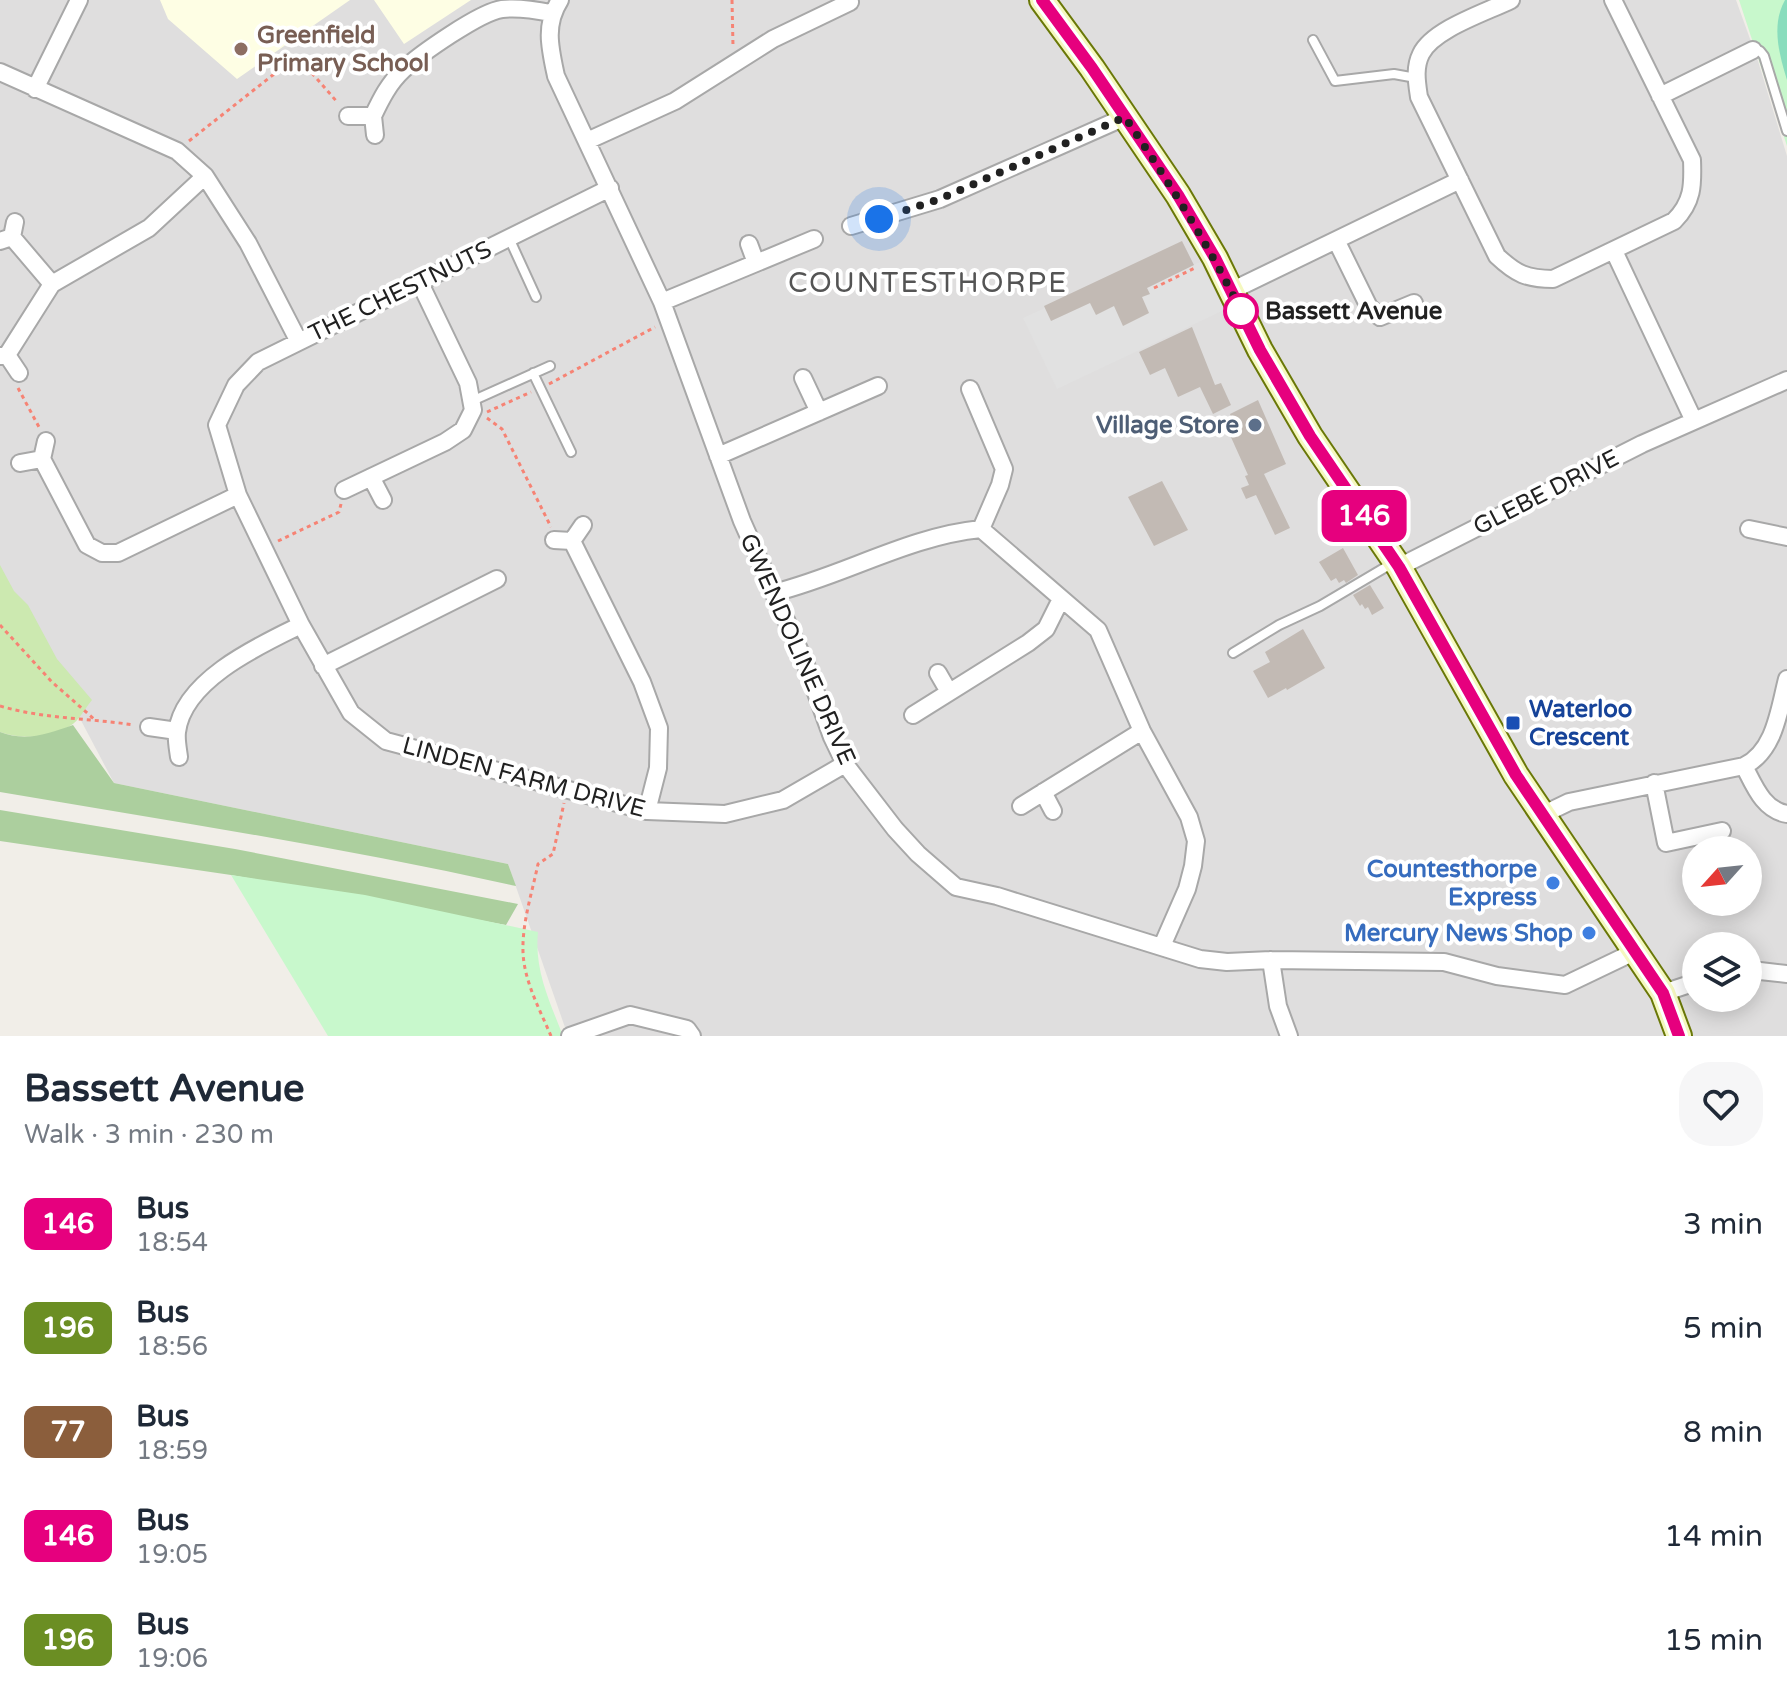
<!DOCTYPE html>
<meta charset="utf-8">
<style>
:root{--surface:#fff;--page:#f6f6f7;--text:#1f2937;--muted:#747a83}
body{margin:0;font-family:"Varela Round",sans-serif;background:var(--page);color:var(--text);height:100vh;display:flex;flex-direction:column;font-size:30px;white-space:nowrap}
*{box-sizing:border-box;margin:0}
p{font-size:26px;color:var(--muted)}
.icon{flex:none;width:44px;height:44px;fill:none;stroke:currentColor;stroke-width:2;stroke-linecap:round;stroke-linejoin:round}
.map{position:relative;height:1036px;overflow:hidden}
.details{display:flex;flex-direction:column;background:var(--surface);flex:1}
.details>*{flex:none}
.badge{padding:0 16px;border-radius:12px;font-size:28px;line-height:52px}
.needle{width:52px;rotate:243deg}
.buttons{position:absolute;left:1682px;top:836px;display:grid;gap:16px}
.buttons a{display:grid;place-items:center;width:80px;height:80px;border-radius:50%;background:var(--surface);box-shadow:0 4px 20px #0003;font-size:40px}
.you{position:absolute;width:40px;height:40px;margin:-20px;border:6px solid #fff;border-radius:50%;background:#1a73e8;box-shadow:0 0 0 12px #1a73e833}
.map>.badge{position:absolute;translate:-50% -50%;box-shadow:0 0 0 4px #fff}
.round{display:grid;place-items:center;flex:none;width:84px;height:84px;border-radius:32px;background:var(--page)}
.overview{display:flex;align-items:center;justify-content:space-between;height:136px;padding:0 24px}
h1{font-size:38px;font-weight:700;line-height:60px}
ul{padding:0;list-style:none}
li{display:flex;align-items:center;gap:24px;height:104px;padding:0 24px}
li div{flex:1}
li b{display:block;font-size:30px}
li em{font-style:normal}
li .badge{min-width:88px;font-weight:700;text-align:center}
.map>svg:first-child{display:block}
.residential{fill:#dfdede;fill-rule:evenodd}
.education{fill:#fefee4}
.grass{fill:#cce9b0}
.forest{fill:#accf9e}
.park{fill:#c8f8cc}
.pitch{fill:#89ddbd}
.parking{fill:#e1e1e1}
.building{fill:#c2bab4}
.lines{fill:none;stroke-linecap:round;stroke-linejoin:round}
.lane-casing{stroke:#a8a8a8;stroke-width:12}
.street-casing{stroke:#a8a8a8;stroke-width:20}
.secondary-casing{stroke:#6a7808;stroke-width:28}
.path{stroke:#f68374;stroke-width:3;stroke-dasharray:4 4;stroke-linecap:butt}
.lane{stroke:#fff;stroke-width:8}
.street{stroke:#fff;stroke-width:16}
.secondary{stroke:#f5f8bf;stroke-width:24}
.line-casing{stroke:#fff;stroke-width:18}
.line{stroke:#e6007e;stroke-width:12}
.walk{stroke:#212121;stroke-width:8;stroke-dasharray:0 14.4}
.education-dot{fill:#8d6e63;stroke:#fff;stroke-width:3}
.stop-dot{fill:#fff;stroke:#e6007e;stroke-width:4}
.service-dot{fill:#5c6f8a;stroke:#fff;stroke-width:3}
.transit-dot{fill:#1a4fb4;stroke:#fff;stroke-width:3}
.shop-dot{fill:#3f7fe0;stroke:#fff;stroke-width:3}
.labels{text-anchor:middle;stroke-width:8;stroke-linejoin:round;paint-order:stroke}
.education-label{font-size:24px;font-weight:bold;fill:#785e54;stroke:#fff;text-anchor:start}
.street-label{font-size:24px;fill:#212121;stroke:#fff}
.stop-label{font-size:24px;font-weight:bold;fill:#212121;stroke:#fff;text-anchor:start}
.service-label{font-size:24px;font-weight:bold;fill:#4e5e75;stroke:#fff;text-anchor:end}
.transit-label{font-size:24px;font-weight:bold;fill:#164399;stroke:#fff;text-anchor:start}
.shop-label{font-size:24px;font-weight:bold;fill:#366cbe;stroke:#fff;text-anchor:end}
.quarter-label{font-size:28px;letter-spacing:2px;fill:#545454;stroke:#fff}
</style>
<div class="map">
<svg width="1787" height="1036" viewBox="0 0 1787 1036">
<rect width="100%" height="100%" fill="#f1eee8"/>
<!-- residential -->
<path class="residential" d="M0 0H1736L1758 61 1787 156V1036H568L508 864 114 783 0 567ZM1696 850H1748V902H1696ZM1696 946H1748V998H1696Z"/>
<!-- education -->
<path class="education" d="M160 0H350L237 79 168 19Z
M374 0H471L404 44Z"/>
<!-- grass -->
<path class="grass" d="M0 565 14 591 28 605 57 659 92 700C85 708 79 721 70 726 50 738 21 740 0 732Z"/>
<!-- forest -->
<path class="forest" d="M73 725 114 783 508 864 516 886C345 848 172 821 0 792V732C25 742 48 734 73 725Z
M0 810 235 849 518 904 506 925 231 875 0 841Z"/>
<!-- park -->
<path class="park" d="M1739 0H1787V146Z
M231 875 365 895 538 932C534 970 550 1002 563 1036H328Z"/>
<!-- pitch -->
<path class="pitch" d="M1785 0H1787V80C1779 54 1771 25 1785 0Z"/>
<!-- parking -->
<path class="parking" d="M1200 262 1224 310 1057 389 1023 318 1045 308 1051 321 1090 303 1114 306 1123 325 1149 313 1142 297 1149 294 1147 288Z"/>
<!-- building -->
<path class="building" d="M1182 241 1194 265 1147 288 1150 294 1142 297 1149 313 1123 326 1114 306 1096 315 1090 303 1051 321 1044 306Z
M1192 327 1215 385 1221 383 1231 405 1213 414 1200 387 1178 397 1165 368 1150 375 1139 352Z
M1258 400 1286 464 1264 474 1290 528 1275 535 1256 495 1246 499 1241 488 1249 485 1245 476 1248 475 1230 435 1237 431 1230 414Z
M1162 481 1188 530 1154 546 1128 497Z
M1343 548 1358 575 1346 583 1344 580 1339 583 1336 578 1331 581 1319 562Z
M1370 585 1384 608 1372 615 1368 607 1365 609 1362 604 1360 606 1353 595Z
M1303 629 1325 668 1287 690 1286 688 1268 698 1253 671 1270 662 1265 652Z"/>
<g class="lines">
<!-- lane casing -->
<g class="lane-casing">
<path id="lane" d="M1313 40 1335 81 1394 74 1416 78
M1754 50 1760 51 1764 56 1787 131
M509 238 536 297
M533 373 571 452
M472 401 550 366
M1233 653 1279 625 1320 606 1391 564"/>
</g>
<!-- street casing -->
<g class="street-casing">
<path id="street" d="M560 0C544 25 550 48 556 76L662 302 742 521 806 665 832 737 845 764 895 829 918 854 956 887 997 896 1200 959 1227 962 1271 960 1444 962 1497 976 1565 985 1636 951
M1511 0C1487 12 1433 29 1421 54 1414 68 1417 83 1419 97L1497 256C1516 274 1527 279 1553 279L1674 221C1693 202 1693 185 1692 160L1613 0
M0 72 177 151 205 176 248 243 298 340
M35 89 79 0
M1660 96 1753 50
M348 116H373L375 135
M373 116C381 99 389 83 403 70 420 54 480 12 502 9 518 7 536 10 551 13
M587 141 675 101 773 39 850 2
M610 188 258 362 236 385 217 425 238 495 301 625 351 713 386 741 647 811 725 814 783 800 845 764
M851 226 940 199 1125 117
M12 237 52 284
M0 241 12 237 15 222
M1337 242 1369 307 1380 317 1414 303
M749 244 756 263
M1614 251 1694 421
M1231 291 1460 180
M662 302 814 239
M7 355 52 284 149 228 205 176
M0 356 7 355 19 373
M803 378 819 412
M970 389 1004 469 1000 485 981 529
M718 456 878 386
M42 459 87 545 102 553H118L238 495
M20 463 42 459 46 441
M371 477 383 500
M344 490 445 442 463 430 473 410 468 383 420 283
M1749 529 1787 537
M554 540 572 541 583 525
M572 541 642 682 659 728 658 768 647 811
M1399 567 1642 444 1787 380
M773 593C843 576 909 536 981 529L1098 630 1142 731 1189 817 1196 841 1193 866 1187 889 1162 946
M323 666 497 579
M938 673 949 692
M913 715 1028 643 1046 629 1061 599
M149 727 177 731
M179 757C178 749 176 740 177 732 183 680 260 645 301 625
M1744 766C1754 785 1763 810 1787 814
M1654 783 1666 843 1722 831
M1043 792 1053 811
M1021 806 1142 731
M1542 815 1569 802 1744 766C1775 751 1779 710 1787 679
M1271 960 1278 1006 1289 1036
M1748 973 1760 971 1787 974
M1663 993 1696 982
M570 1036 630 1015 687 1029 692 1036"/>
</g>
<!-- secondary casing -->
<g class="secondary-casing">
<path id="secondary" d="M1042 0 1092 68 1178 195 1215 258 1260 350 1310 436 1399 567 1516 775 1663 993 1679 1036"/>
</g>
<!-- path -->
<path class="path" d="M732 0 733 46
M189 141 297 56 338 103
M1154 288 1197 267
M549 384 655 327
M18 388 39 427
M487 412 531 392
M487 418 502 429 551 527
M278 541 339 512 341 504
M0 625 52 682 94 719
M0 706C44 719 89 718 134 725
M551 1036C540 1010 524 981 523 952 522 923 532 893 538 864L553 854 564 803"/>
<!-- lane -->
<use href="#lane" class="lane"/>
<!-- street -->
<use href="#street" class="street"/>
<!-- secondary -->
<use href="#secondary" class="secondary"/>
</g>
<g class="lines">
<!-- line casing -->
<g class="line-casing">
<path id="line" d="M1042 0 1092 68 1178 195 1215 258 1260 350 1310 436 1399 567 1516 775 1663 993 1679 1036"/>
</g>
<!-- line -->
<use href="#line" class="line"/>
<!-- walk -->
<path class="walk" d="M879 219 940 199 1125 117C1170 184 1212 250 1247 323L1241 311"/>
</g>
<!-- markers -->
<circle class="education-dot" cx="241" cy="49" r="8"/>
<circle class="stop-dot" cx="1241" cy="311" r="16"/>
<circle class="service-dot" cx="1255" cy="425" r="8"/>
<rect class="transit-dot" x="1505" y="715" width="16" height="16" rx="4"/>
<g class="shop-dot">
<circle cx="1553" cy="883" r="8"/>
<circle cx="1589" cy="933" r="8"/>
</g>
<g class="labels">
<!-- education labels -->
<g class="education-label">
<text x="257" y="43">Greenfield<tspan x="257" dy="28">Primary School</tspan></text>
</g>
<!-- street labels -->
<g class="street-label">
<text transform="translate(400 291) rotate(-26)" y="8">THE CHESTNUTS</text>
<text transform="translate(1546 492) rotate(-27)" y="8">GLEBE DRIVE</text>
<text transform="translate(798 649) rotate(66)" y="8">GWENDOLINE DRIVE</text>
<text transform="translate(524 777) rotate(15)" y="8">LINDEN FARM DRIVE</text>
</g>
<!-- stop labels -->
<g class="stop-label">
<text x="1265" y="319">Bassett Avenue</text>
</g>
<!-- service labels -->
<g class="service-label">
<text x="1239" y="433">Village Store</text>
</g>
<!-- transit labels -->
<g class="transit-label">
<text x="1529" y="717">Waterloo<tspan x="1529" dy="28">Crescent</tspan></text>
</g>
<!-- shop labels -->
<g class="shop-label">
<text x="1537" y="877">Countesthorpe<tspan x="1537" dy="28">Express</tspan></text>
<text x="1573" y="941">Mercury News Shop</text>
</g>
<!-- quarter labels -->
<g class="quarter-label">
<text x="928" y="292">COUNTESTHORPE</text>
</g>
</g>
</svg>
<div class="buttons">
<a><svg class="needle" viewBox="-14 -14 28 28"><path d="M0-13l5 13h-10z" fill="#e53935"/><path d="M0 13l5-13h-10z" fill="#747a83"/></svg></a>
<a><svg class="icon" aria-label="layers" viewBox="0 0 24 24"><path d="M12 4l9 5-9 5-9-5zM3 14l9 5 9-5"/></svg></a>
</div>
<div class="you" style="left:879px;top:219px"></div>
<b class="badge" style="left:1364px;top:516px;background:#e6007e;color:#fff">146</b>
</div>
<section class="details">
<div class="overview"><div><h1>Bassett Avenue</h1><p>Walk · 3 min · 230 m</p></div><a class="round"><svg class="icon" aria-label="heart" viewBox="0 0 24 24"><path d="M12 20l-8-8c-3-5 5-10 8-4 3-6 11-1 8 4z"/></svg></a></div>
<ul>
<li><span class="badge" style="background:#e6007e;color:#fff">146</span><div><b>Bus</b><p>18:54</p></div><em>3 min</em></li>
<li><span class="badge" style="background:#6b8e23;color:#fff">196</span><div><b>Bus</b><p>18:56</p></div><em>5 min</em></li>
<li><span class="badge" style="background:#8b5e3c;color:#fff">77</span><div><b>Bus</b><p>18:59</p></div><em>8 min</em></li>
<li><span class="badge" style="background:#e6007e;color:#fff">146</span><div><b>Bus</b><p>19:05</p></div><em>14 min</em></li>
<li><span class="badge" style="background:#6b8e23;color:#fff">196</span><div><b>Bus</b><p>19:06</p></div><em>15 min</em></li>
</ul>
</section>
